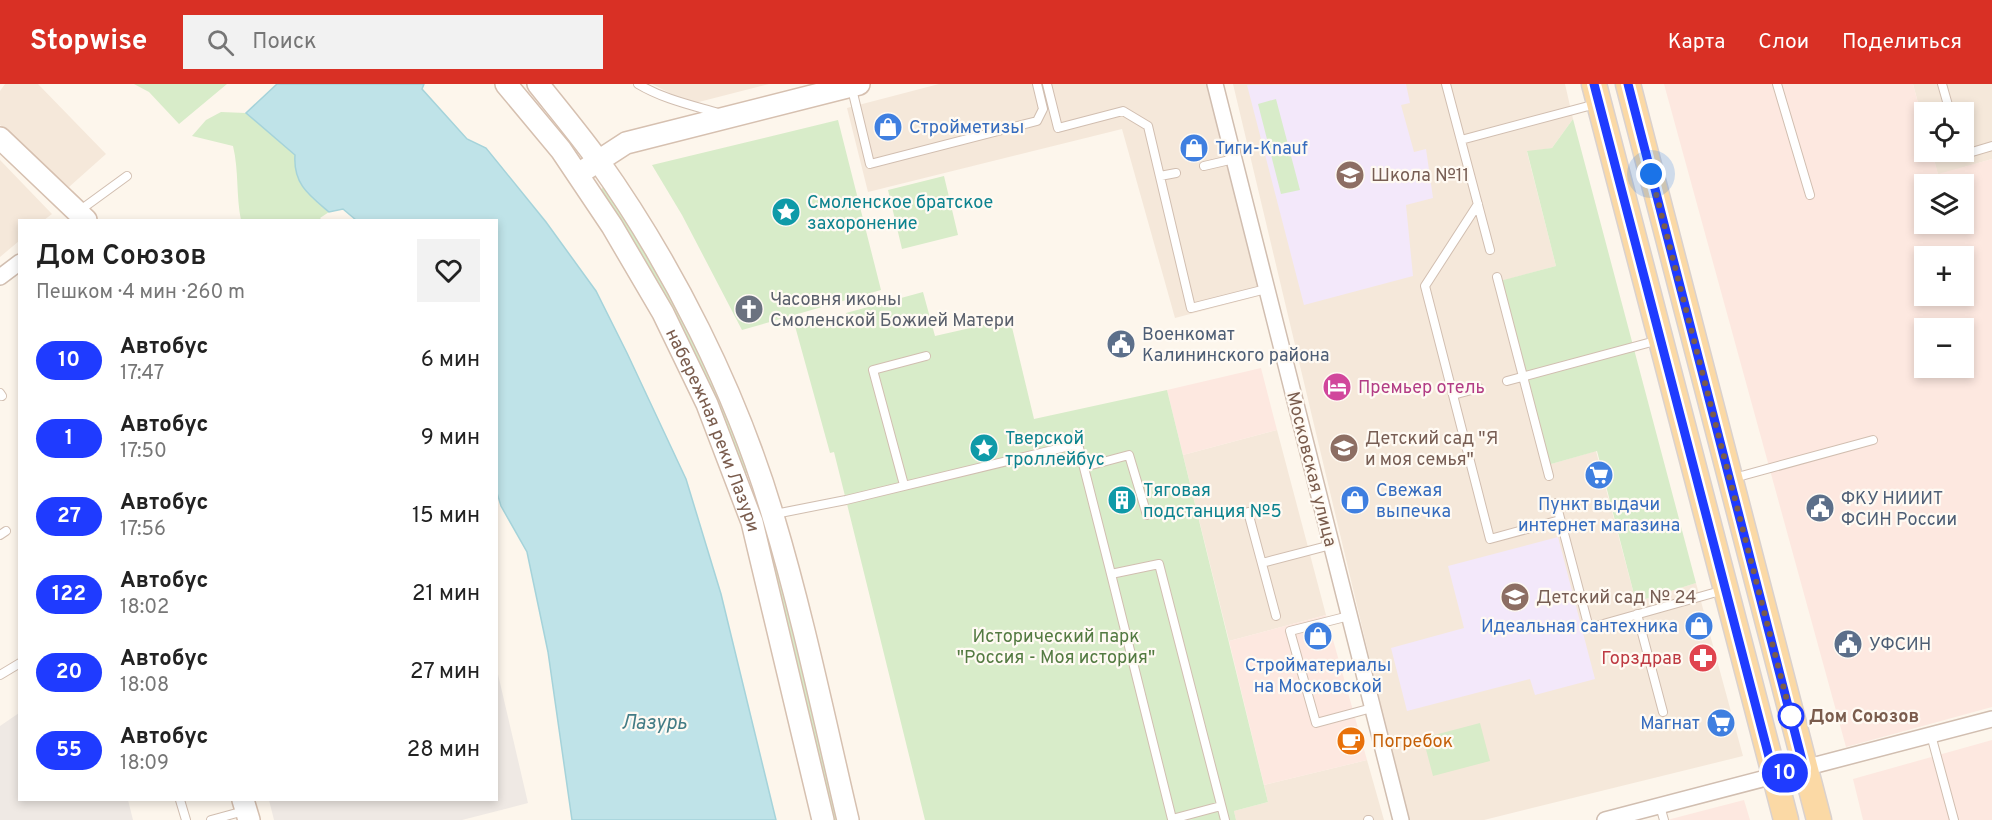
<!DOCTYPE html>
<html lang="ru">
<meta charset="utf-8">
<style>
:root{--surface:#fff;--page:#f2f2f2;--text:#222;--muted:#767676;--accent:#d93025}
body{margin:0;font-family:Overpass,sans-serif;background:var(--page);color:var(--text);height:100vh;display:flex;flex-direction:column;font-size:22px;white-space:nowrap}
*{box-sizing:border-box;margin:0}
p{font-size:20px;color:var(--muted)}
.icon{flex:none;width:33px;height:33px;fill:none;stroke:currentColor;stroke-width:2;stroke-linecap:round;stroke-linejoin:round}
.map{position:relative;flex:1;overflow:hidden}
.details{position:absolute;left:18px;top:135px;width:480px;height:582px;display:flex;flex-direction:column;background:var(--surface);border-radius:0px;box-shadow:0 3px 9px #0003}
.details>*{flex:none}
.badge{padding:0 12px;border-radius:20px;font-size:21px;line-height:39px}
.controls{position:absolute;left:1914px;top:18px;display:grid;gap:12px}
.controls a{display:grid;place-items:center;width:60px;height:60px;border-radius:0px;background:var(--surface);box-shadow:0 3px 9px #0003;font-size:30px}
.you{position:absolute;width:30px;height:30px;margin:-15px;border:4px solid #fff;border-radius:50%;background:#1a73e8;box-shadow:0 0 0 9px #1a73e833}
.map>.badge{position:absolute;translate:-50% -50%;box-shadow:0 0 0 3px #fff}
.round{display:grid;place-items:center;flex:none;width:63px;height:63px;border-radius:0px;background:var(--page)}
.overview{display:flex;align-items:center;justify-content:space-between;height:102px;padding:0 18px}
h1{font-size:28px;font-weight:600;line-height:45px}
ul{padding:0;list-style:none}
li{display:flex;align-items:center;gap:18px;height:78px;padding:0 18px}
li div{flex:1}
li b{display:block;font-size:22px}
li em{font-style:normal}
li .badge{min-width:66px;font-weight:700;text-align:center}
header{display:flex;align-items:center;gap:36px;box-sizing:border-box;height:84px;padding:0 30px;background:var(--accent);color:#fff}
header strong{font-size:28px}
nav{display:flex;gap:33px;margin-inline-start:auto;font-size:21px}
.search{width:420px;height:54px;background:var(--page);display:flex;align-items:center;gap:15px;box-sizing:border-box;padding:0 21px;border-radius:0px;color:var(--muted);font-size:22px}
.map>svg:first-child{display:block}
.residential{fill:#f5e8da}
.commercial{fill:#fde8e0;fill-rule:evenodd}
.industrial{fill:#efe9e4}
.education{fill:#f3e8fa}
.green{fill:#d8ecc9}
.water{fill:#bfe3e8;stroke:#a5d3da;stroke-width:1.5}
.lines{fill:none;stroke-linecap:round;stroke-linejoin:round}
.lane-casing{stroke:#d1beb0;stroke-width:10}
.street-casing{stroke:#d1beb0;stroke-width:18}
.secondary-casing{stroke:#d6c0b0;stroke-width:24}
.primary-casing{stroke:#dad1cd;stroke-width:27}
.lane{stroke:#fff;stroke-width:8}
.street{stroke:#fff;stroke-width:15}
.secondary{stroke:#fff;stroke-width:21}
.primary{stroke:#fbd9a5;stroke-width:24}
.line-casing{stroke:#fff;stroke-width:14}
.line{stroke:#1f3bff;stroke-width:9}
.walk{stroke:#7a5c4d;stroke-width:6;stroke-dasharray:0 10.8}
.stop-dot{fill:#fff;stroke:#1f3bff;stroke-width:3}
.labels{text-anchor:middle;stroke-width:4.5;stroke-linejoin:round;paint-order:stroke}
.shop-label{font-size:18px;fill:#366cbe;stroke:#fffaf3;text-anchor:start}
.education-label{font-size:18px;fill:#785e54;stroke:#fffaf3;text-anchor:start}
.culture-label{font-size:18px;fill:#0d838f;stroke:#fffaf3;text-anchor:start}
.worship-label{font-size:18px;fill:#5b616d;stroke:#fffaf3;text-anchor:start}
.service-label{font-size:18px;fill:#4e5e75;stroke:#fffaf3;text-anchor:start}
.hotel-label{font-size:18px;fill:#b23c85;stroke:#fffaf3;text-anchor:start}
.street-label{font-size:18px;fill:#7a5c4d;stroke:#fffaf3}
.park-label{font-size:18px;fill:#537a41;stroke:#fffaf3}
.health-label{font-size:18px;fill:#be3a42;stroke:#fffaf3;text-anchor:end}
.stop-label{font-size:18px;font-weight:bold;fill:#7a5c4d;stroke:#fffaf3;text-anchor:start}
.food-label{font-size:18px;fill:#c56008;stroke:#fffaf3;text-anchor:start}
.water-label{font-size:20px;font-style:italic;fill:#437c86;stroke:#fffaf3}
</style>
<header>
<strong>Stopwise</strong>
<div class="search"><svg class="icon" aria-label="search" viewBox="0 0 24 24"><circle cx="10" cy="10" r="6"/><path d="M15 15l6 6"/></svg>Поиск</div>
<nav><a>Карта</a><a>Слои</a><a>Поделиться</a></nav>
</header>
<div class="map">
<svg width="1992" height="736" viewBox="0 0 1992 736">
<rect width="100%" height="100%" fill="#fdf6ec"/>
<!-- residential -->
<path class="residential" d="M5 0H38L106 70 69 103 0 41V7Z
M652 0H769L691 20Z
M939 0H1209L1263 211 1175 234 1122 45 868 108 847 24Z
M1233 0H1565L1573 35 1552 64 1527 68 1556 182 1497 198 1544 382 1596 367 1636 518 1696 499 1743 672 1484 736H1408Z
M1913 0H1992V75L1938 91 1932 68H1964V28H1924V42Z
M0 76 52 130 44 136H20L19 157 0 173Z
M1277 346 1326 531 1229 557 1183 371Z
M1367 676 1384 736H1236L1234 727 1268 718 1264 701Z"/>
<!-- commercial -->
<path class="commercial" d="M1664 0H1913L1924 42V68H1932L1938 90 1992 75V623L1846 663ZM1924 100H1964V140H1924ZM1924 172H1964V212H1924ZM1924 244H1964V284H1924Z
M1261 284 1277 346 1183 371 1167 306Z
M1326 531 1367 676 1264 701 1229 557Z
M1992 656V736H1863L1853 695Z
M1744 716 1750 736H1667Z"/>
<!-- industrial -->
<path class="industrial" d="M497 586 528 719 462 736H274L269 716H496Z
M19 629 20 716H128L133 736H0V642Z"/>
<!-- education -->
<path class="education" d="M1406 0 1410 19 1401 21 1414 68 1426 65 1433 114 1406 121 1413 192 1304 221 1247 1Z
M1558 453 1595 595 1535 611 1530 595 1407 627 1391 564 1464 544 1448 482Z"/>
<!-- green -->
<path class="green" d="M134 0H227L179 40 149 8Z
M1276 15 1300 106 1281 110 1258 20Z
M221 28 246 29 296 71C293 99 309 111 329 128L320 134 322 136H241C236 112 239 87 233 62L192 52 206 36Z
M1573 35 1696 499 1636 518 1597 367 1544 382 1496 198 1556 182 1527 67 1552 64Z
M838 36 881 206 742 246 682 131 652 81Z
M944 92 958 151 902 165 888 106Z
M605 102C618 121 631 140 643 160 684 232 716 307 747 384V389L742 391 599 107Z
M923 208 935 252 1010 235 1034 335 1167 306 1268 718 1234 727 1236 736H925L846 416 834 368 830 369 795 242 836 231 839 238 848 236 846 229Z
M764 436 787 519 838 736H831L762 437Z
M1480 639 1490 677 1433 692 1423 654Z"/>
<!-- water -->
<path class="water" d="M277 0H424L422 5 467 55 486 64 546 138 596 207 627 269 686 395 721 510 776 736H572L548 568 527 468 501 422 497 409 496 136H356L343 125 329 128C309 111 293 100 295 71L246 29Z"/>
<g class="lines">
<!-- lane casing -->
<g class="lane-casing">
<path id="lane" d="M638 0C663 15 691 21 718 29
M1047 0 1058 44 1123 27 1148 42 1191 224 1266 205
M1446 0 1490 166
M1777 0 1810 111
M1942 0 1950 28
M852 5 870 80 1037 37 1043 25 1037 0
M1461 56 1596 20
M1961 68 1962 71 1992 62
M1204 82 1234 75
M1160 92 1176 89
M1478 120 1425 202 1490 455 1560 436
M79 127 127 92
M1497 193 1549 392
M1507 297 1659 256
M0 309 2 312
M1453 311 1479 304
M1084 383 1129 371 1147 431
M1734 394 1873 356
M904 401 873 286 926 272
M1556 419 1589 544 1724 506
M1248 428 1276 532
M775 430 846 416 1078 360 1111 490 1159 480 1225 736
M0 451 6 447
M1262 479 1331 461
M1111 490 1172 735 1221 722
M1637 530 1663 628
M1349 532 1290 547 1316 639 1372 624
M0 591 20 579
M1931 651 1954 736
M180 716 186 736
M1660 722 1664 736
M211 736 244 727
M1368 736H1369"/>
</g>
<!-- street casing -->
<g class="street-casing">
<path id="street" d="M1215 0 1401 736
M0 193 20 178
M1605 736 1992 635"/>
</g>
<!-- secondary casing -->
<g class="secondary-casing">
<g id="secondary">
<path id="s1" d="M506 0 561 66 612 142 663 229 707 320 752 438 823 736"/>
<path d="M538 0C558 25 578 49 597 75 672 180 736 307 773 432 803 532 824 634 848 736"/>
<path d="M0 54 86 136"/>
<path d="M586 85 626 59 859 0"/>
<path d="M243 716 249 736"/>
</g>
</g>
<!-- primary casing -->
<g class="primary-casing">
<path id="primary" d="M1594 0 1786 736
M1628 0 1819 736"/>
</g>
<!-- lane -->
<use href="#lane" class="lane"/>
<!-- street -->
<use href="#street" class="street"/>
<!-- secondary -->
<use href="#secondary" class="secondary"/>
<!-- primary -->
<use href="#primary" class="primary"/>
</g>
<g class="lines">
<!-- line casing -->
<g class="line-casing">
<path id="line" d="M1594 0 1774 692 1804 684 1628 0"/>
</g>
<!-- line -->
<use href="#line" class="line"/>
<!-- walk -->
<path class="walk" d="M1651 90 1791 632"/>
</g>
<!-- icons -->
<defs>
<g id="shop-disc" transform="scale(1.5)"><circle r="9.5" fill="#3f7fe0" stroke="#fffaf3"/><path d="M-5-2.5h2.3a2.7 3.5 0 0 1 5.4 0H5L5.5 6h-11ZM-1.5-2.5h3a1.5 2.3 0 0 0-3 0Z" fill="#fff"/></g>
<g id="school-disc" transform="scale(1.5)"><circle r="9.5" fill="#8d6e63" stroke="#fffaf3"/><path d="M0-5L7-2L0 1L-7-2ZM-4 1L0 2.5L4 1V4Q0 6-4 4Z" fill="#fff"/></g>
<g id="sight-disc" transform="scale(1.5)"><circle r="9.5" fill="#0f9aa8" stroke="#fffaf3"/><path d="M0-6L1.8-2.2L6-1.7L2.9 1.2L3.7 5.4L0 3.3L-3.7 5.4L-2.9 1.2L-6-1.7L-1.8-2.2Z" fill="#fff"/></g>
<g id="church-disc" transform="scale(1.5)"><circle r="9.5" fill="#6b7280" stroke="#fffaf3"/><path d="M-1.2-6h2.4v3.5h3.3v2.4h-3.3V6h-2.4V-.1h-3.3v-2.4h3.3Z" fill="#fff"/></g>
<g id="civic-disc" transform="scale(1.5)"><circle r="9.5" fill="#5c6f8a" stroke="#fffaf3"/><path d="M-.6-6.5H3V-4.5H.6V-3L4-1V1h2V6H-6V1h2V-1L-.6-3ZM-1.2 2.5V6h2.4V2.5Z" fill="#fff"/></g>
<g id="hotel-disc" transform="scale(1.5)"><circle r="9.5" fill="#d1479c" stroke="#fffaf3"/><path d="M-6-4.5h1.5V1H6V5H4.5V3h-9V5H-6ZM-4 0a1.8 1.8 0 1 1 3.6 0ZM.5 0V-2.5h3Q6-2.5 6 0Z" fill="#fff"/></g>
<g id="supermarket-disc" transform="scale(1.5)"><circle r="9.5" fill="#3f7fe0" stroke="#fffaf3"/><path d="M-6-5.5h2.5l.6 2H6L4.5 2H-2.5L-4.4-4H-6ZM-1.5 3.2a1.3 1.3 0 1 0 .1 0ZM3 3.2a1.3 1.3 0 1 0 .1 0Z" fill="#fff"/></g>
<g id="building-disc" transform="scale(1.5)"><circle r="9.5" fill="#0f9aa8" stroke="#fffaf3"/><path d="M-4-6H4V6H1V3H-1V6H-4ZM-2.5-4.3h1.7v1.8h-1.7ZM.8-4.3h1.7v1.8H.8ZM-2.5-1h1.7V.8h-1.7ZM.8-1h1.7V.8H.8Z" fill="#fff"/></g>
<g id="pharmacy-disc" transform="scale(1.5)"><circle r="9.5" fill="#e0444e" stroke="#fffaf3"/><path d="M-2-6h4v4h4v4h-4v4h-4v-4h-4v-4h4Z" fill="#fff"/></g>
<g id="cafe-disc" transform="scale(1.5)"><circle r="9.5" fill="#e8710a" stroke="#fffaf3"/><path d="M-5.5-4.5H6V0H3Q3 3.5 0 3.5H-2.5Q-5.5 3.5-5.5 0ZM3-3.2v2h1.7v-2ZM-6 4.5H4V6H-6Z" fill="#fff"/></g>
</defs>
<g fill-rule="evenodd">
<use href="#shop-disc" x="888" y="43"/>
<use href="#shop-disc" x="1194" y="64"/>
<use href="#school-disc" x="1350" y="91"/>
<use href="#sight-disc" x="786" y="128"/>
<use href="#church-disc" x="749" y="225"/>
<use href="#civic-disc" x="1121" y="260"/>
<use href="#hotel-disc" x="1337" y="303"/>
<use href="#sight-disc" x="984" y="364"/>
<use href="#school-disc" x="1344" y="364"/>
<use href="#supermarket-disc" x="1599" y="391"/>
<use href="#building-disc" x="1122" y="416"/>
<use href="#shop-disc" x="1355" y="416"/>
<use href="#civic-disc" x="1820" y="424"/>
<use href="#school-disc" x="1515" y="513"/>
<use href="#shop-disc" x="1699" y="542"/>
<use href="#shop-disc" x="1318" y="552"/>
<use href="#civic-disc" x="1848" y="560"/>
<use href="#pharmacy-disc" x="1703" y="574"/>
<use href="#supermarket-disc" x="1721" y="639"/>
<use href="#cafe-disc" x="1351" y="657"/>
</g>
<!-- markers -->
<circle class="stop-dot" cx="1791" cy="632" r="12"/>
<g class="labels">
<!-- shop labels -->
<g class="shop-label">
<text x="909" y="49">Стройметизы</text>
<text x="1215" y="70">Тиги-Knauf</text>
<text x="1376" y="412">Свежая<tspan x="1376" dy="21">выпечка</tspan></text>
<text x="1599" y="426" text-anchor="middle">Пункт выдачи<tspan x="1599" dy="21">интернет магазина</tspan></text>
<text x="1678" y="548" text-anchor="end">Идеальная сантехника</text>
<text x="1318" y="587" text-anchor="middle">Стройматериалы<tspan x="1318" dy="21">на Московской</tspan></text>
<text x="1700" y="645" text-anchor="end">Магнат</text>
</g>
<!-- education labels -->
<g class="education-label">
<text x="1371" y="97">Школа №11</text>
<text x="1365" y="360">Детский сад "Я<tspan x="1365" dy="21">и моя семья"</tspan></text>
<text x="1536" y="519">Детский сад № 24</text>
</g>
<!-- culture labels -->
<g class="culture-label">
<text x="807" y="124">Смоленское братское<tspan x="807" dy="21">захоронение</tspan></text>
<text x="1005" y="360">Тверской<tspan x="1005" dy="21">троллейбус</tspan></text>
<text x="1143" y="412">Тяговая<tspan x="1143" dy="21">подстанция №5</tspan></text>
</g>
<!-- worship labels -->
<g class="worship-label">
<text x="770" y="221">Часовня иконы<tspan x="770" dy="21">Смоленской Божией Матери</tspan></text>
</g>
<!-- service labels -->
<g class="service-label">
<text x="1142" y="256">Военкомат<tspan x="1142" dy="21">Калининского района</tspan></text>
<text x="1841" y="420">ФКУ НИИИТ<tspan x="1841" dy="21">ФСИН России</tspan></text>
<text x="1869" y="566">УФСИН</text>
</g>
<!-- hotel labels -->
<g class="hotel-label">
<text x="1358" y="309">Премьер отель</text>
</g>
<!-- street labels -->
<g class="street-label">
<text dy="6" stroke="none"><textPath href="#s1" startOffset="406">набережная реки Лазури</textPath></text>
<text transform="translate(1312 385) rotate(76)" y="6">Московская улица</text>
</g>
<!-- park labels -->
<g class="park-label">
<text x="1056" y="558">Исторический парк<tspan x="1056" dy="21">"Россия - Моя история"</tspan></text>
</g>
<!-- health labels -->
<g class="health-label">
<text x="1682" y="580">Горздрав</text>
</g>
<!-- stop labels -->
<g class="stop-label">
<text x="1809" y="638">Дом Союзов</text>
</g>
<!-- food labels -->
<g class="food-label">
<text x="1372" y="663">Погребок</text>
</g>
<!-- water labels -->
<g class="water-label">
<text x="654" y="645">Лазурь</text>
</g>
</g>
</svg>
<div class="controls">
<a><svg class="icon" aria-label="locate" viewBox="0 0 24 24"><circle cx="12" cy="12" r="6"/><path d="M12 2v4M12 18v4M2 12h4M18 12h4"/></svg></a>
<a><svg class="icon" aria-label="layers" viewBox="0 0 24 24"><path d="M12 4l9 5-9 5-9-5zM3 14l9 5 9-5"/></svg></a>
<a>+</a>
<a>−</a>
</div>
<div class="you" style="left:1651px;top:90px"></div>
<b class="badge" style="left:1785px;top:689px;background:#1f3bff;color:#fff">10</b>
<section class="details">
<div class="overview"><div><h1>Дом Союзов</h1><p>Пешком · 4 мин · 260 m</p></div><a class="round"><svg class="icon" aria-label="heart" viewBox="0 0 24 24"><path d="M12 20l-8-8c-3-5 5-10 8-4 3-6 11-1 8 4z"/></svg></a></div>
<ul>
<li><span class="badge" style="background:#1f3bff;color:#fff">10</span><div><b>Автобус</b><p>17:47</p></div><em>6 мин</em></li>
<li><span class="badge" style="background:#1f3bff;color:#fff">1</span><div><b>Автобус</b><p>17:50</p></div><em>9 мин</em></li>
<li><span class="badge" style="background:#1f3bff;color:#fff">27</span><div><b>Автобус</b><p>17:56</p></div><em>15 мин</em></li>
<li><span class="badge" style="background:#1f3bff;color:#fff">122</span><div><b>Автобус</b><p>18:02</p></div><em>21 мин</em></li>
<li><span class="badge" style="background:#1f3bff;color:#fff">20</span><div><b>Автобус</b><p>18:08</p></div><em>27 мин</em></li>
<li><span class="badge" style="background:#1f3bff;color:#fff">55</span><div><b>Автобус</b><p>18:09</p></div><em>28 мин</em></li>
</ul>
</section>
</div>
